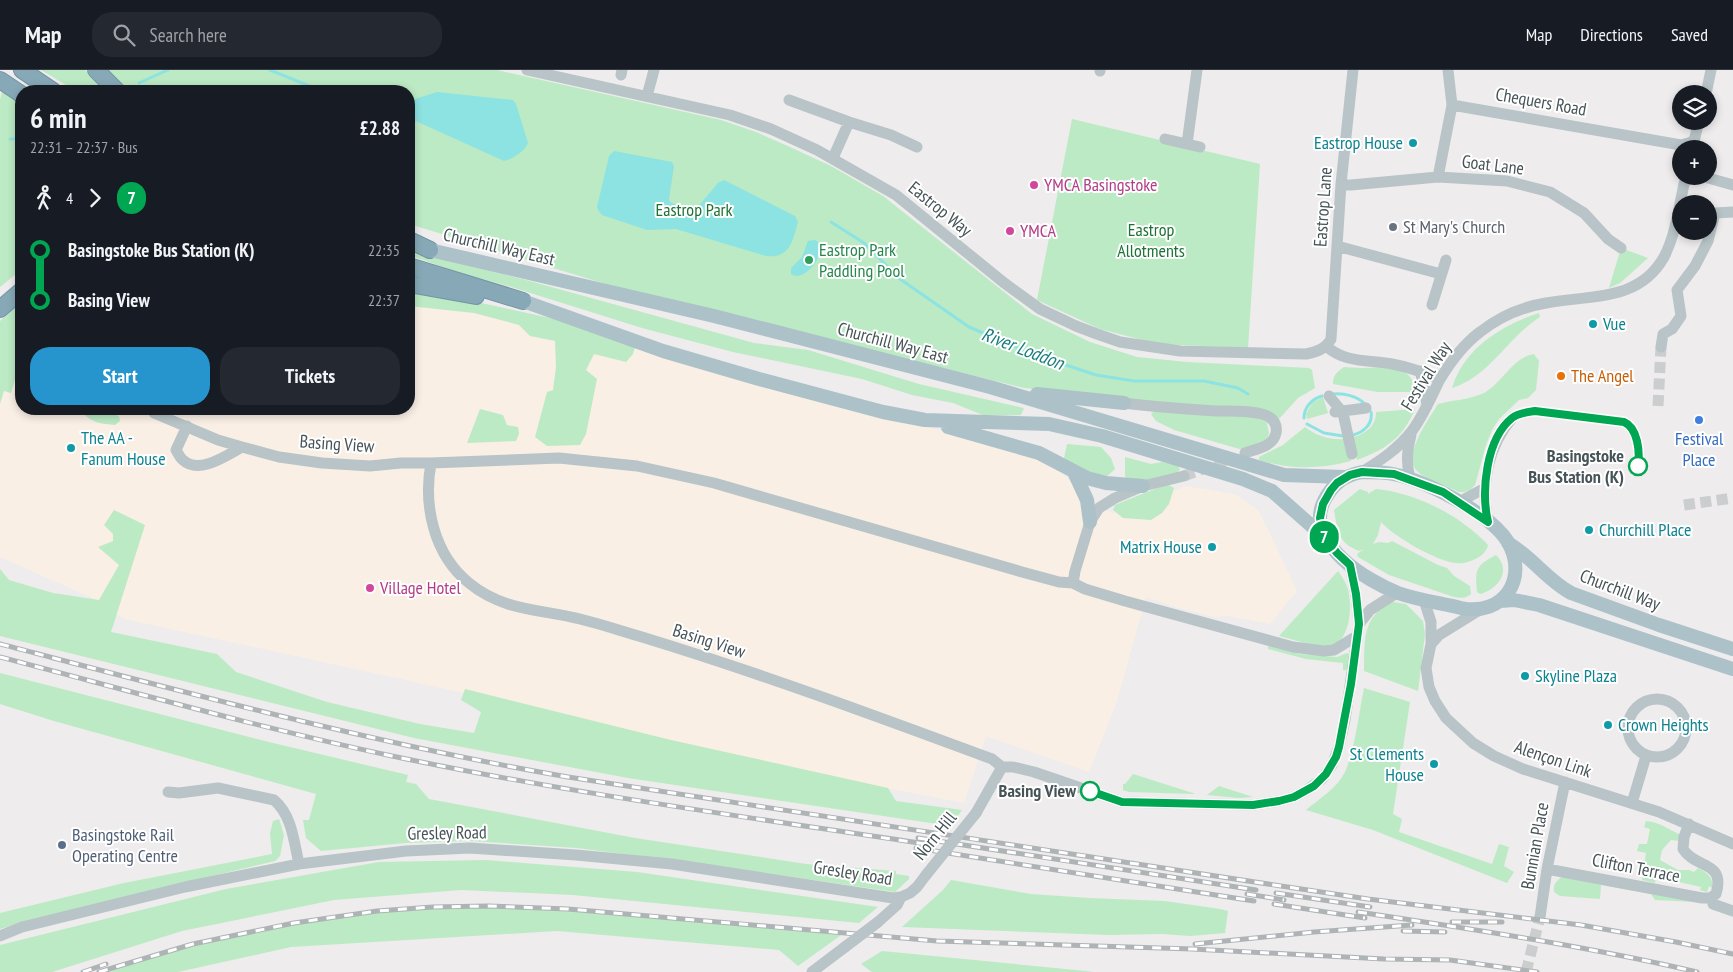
<!DOCTYPE html>
<meta charset="utf-8">
<style>
:root{--surface:#171b24;--page:#242831;--text:#f1f3f6;--muted:#9ea1a6;--line:#363941;--accent:#2795cd}
body{margin:0;font-family:"PT Sans Narrow",sans-serif;background:var(--page);color:var(--text);height:100vh;display:flex;flex-direction:column;font-size:19px;white-space:nowrap}
*{box-sizing:border-box;margin:0}
p{font-size:16px;color:var(--muted)}
.icon{flex:none;width:28px;height:28px;fill:none;stroke:currentColor;stroke-width:2;stroke-linecap:round;stroke-linejoin:round}
.map{position:relative;flex:1;overflow:hidden}
.details{position:absolute;left:15px;top:15px;width:400px;height:330px;display:flex;flex-direction:column;background:var(--surface);border-radius:20px;box-shadow:0 2px 8px #0003}
.details>*{flex:none}
.badge{padding:0 10px;border-radius:16px;font-size:18px;line-height:32px}
.buttons{position:absolute;left:1672px;top:15px;display:grid;gap:10px}
.buttons a{display:grid;place-items:center;width:45px;height:45px;border-radius:50%;background:var(--surface);box-shadow:0 2px 8px #0003;font-size:25px}
.map>.badge{position:absolute;translate:-50% -50%;box-shadow:0 0 0 2px #fff}
.legs{display:flex;align-items:center;gap:8px;height:55px;padding:0 15px;font-size:16px}
.legs p{margin-inline-start:auto}
.summary{display:flex;align-items:center;justify-content:space-between;height:85px;padding:0 15px}
h1{font-size:28px;font-weight:800;line-height:38px}
.cta{display:flex;gap:10px;margin-top:auto;padding:10px 15px}
.cta a{flex:1;height:58px;border-radius:20px;background:var(--accent);color:#fff;font-size:20px;font-weight:800;line-height:58px;text-align:center}
.cta a+a{background:var(--page);color:var(--text)}
ul{padding:0 15px;list-style:none}
li{display:flex;align-items:center;gap:18px;height:50px;font-size:19px}
li i{display:grid;place-items:center;width:8px;height:100%;margin:0 6px;background:currentColor}
li i::after{content:'';width:12px;height:12px;margin:-6px;border:4px solid;border-radius:50%;background:var(--surface)}
li p{margin-inline-start:auto}
li:first-child i{background:linear-gradient(#0000 50%,currentColor 0)}
li:last-child i{background:linear-gradient(currentColor 50%,#0000 0)}
header{display:flex;align-items:center;gap:30px;box-sizing:border-box;height:70px;padding:0 25px;background:var(--surface);border-bottom:1px solid var(--line)}
header strong{font-size:24px}
nav{display:flex;gap:28px;margin-inline-start:auto;font-size:18px}
.search{width:350px;height:45px;background:var(--page);display:flex;align-items:center;gap:12px;box-sizing:border-box;padding:0 18px;border-radius:20px;color:var(--muted);font-size:19px}
.map>svg:first-child{display:block}
.commercial{fill:#f9efe5}
.green{fill:#bceac4}
.water{fill:#8de3e2}
.lines{fill:none;stroke-linecap:round;stroke-linejoin:round}
.stream{stroke:#8de3e2;stroke-width:3}
.minor-tunnel{stroke:#cccdce;stroke-width:11;stroke-dasharray:11 5.5;stroke-linecap:butt}
.highway-casing{stroke:#7294a3;stroke-width:18}
.minor{stroke:#b8c4c7;stroke-width:11}
.major{stroke:#adc1c9;stroke-width:14}
.highway{stroke:#87a9b7;stroke-width:16}
.rail-casing{stroke:#aeb3b6;stroke-width:5}
.rail{stroke:#fff;stroke-width:3;stroke-dasharray:9;stroke-linecap:butt}
.minor-bridge{stroke:#b8c4c7;stroke-width:11}
.line-1-casing{stroke:#fff;stroke-width:11}
.line-1{stroke:#00a651;stroke-width:8}
.culture-dot{fill:#0f9aa8;stroke:#fff;stroke-width:2}
.hotel-dot{fill:#d1479c;stroke:#fff;stroke-width:2}
.worship-dot{fill:#6b7280;stroke:#fff;stroke-width:2}
.leisure-dot{fill:#2e9e5b;stroke:#fff;stroke-width:2}
.food-dot{fill:#e8710a;stroke:#fff;stroke-width:2}
.shop-dot{fill:#3f7fe0;stroke:#fff;stroke-width:2}
.stop-1-dot{fill:#fff;stroke:#00a651;stroke-width:2.5}
.service-dot{fill:#5c6f8a;stroke:#fff;stroke-width:2}
.labels{text-anchor:middle;stroke-width:4;stroke-linejoin:round;paint-order:stroke}
.street-label{font-size:18px;fill:#465357;stroke:#fff}
.culture-label{font-size:18px;fill:#0d838f;stroke:#fff;text-anchor:start}
.hotel-label{font-size:18px;fill:#b23c85;stroke:#fff;text-anchor:start}
.park-label{font-size:18px;fill:#1d7235;stroke:#fff}
.worship-label{font-size:18px;fill:#5b616d;stroke:#fff;text-anchor:start}
.leisure-label{font-size:18px;fill:#27864d;stroke:#fff;text-anchor:start}
.food-label{font-size:18px;fill:#c56008;stroke:#fff;text-anchor:start}
.shop-label{font-size:18px;fill:#366cbe;stroke:#fff}
.stop-label{font-size:18px;font-weight:bold;fill:#465357;stroke:#fff;text-anchor:end}
.service-label{font-size:18px;fill:#4e5e75;stroke:#fff;text-anchor:start}
.water-label{font-size:19px;font-style:italic;fill:#167e7c;stroke:#fff}
</style>
<header>
<strong>Map</strong>
<div class="search"><svg class="icon" aria-label="search" viewBox="0 0 24 24"><circle cx="10" cy="10" r="6"/><path d="M15 15l6 6"/></svg>Search here</div>
<nav><a>Map</a><a>Directions</a><a>Saved</a></nav>
</header>
<div class="map">
<svg width="1733" height="902" viewBox="0 0 1733 902">
<rect width="100%" height="100%" fill="#eeecec"/>
<!-- commercial -->
<path class="commercial" d="M409 224 555 252 769 317 1014 379 1053 394 1075 416 1083 434 1113 443 1186 416 1235 424 1259 441 1297 521 1270 554 1228 546 1215 547 1175 537 1146 527 1116 634 1089 702 986 666 964 733 849 711 397 608 124 549 99 531 0 487V284L21 257V339H409Z"/>
<!-- green -->
<path class="green" d="M41 0H85L109 21H76Z
M105 0H497L721 50 756 62 790 77 831 96 883 126 1032 244 1090 272 1137 287 1187 292 1309 298 1312 300 1315 318 1298 328 1278 350 1271 344 1024 318 619 218 409 154V21H128Z
M3 17 21 31V200L0 217V30Z
M1072 49 1260 94 1248 278 1158 274 1100 259 1037 230Z
M1621 178 1648 188 1620 213 1609 218Z
M409 181 526 210 754 273 808 280 919 314 1024 338 1021 345H983L953 333 912 325 862 309 733 282 642 258 508 216 460 203 409 185Z
M409 220 486 234 559 250 636 274 633 284 626 292 594 284 586 300 597 309 586 364 580 375 547 376 535 367 547 322 553 320 556 297 555 271 530 266 519 255 474 243 409 236Z
M21 232V293H20L11 323 4 321 0 334V251Z
M1539 243 1540 247C1508 267 1490 306 1452 318 1464 278 1502 255 1539 243Z
M1534 284 1539 291 1536 320 1528 328 1519 330 1499 349 1492 360 1486 375 1475 415 1470 420 1464 422H1459C1447 416 1426 410 1417 401 1402 385 1429 349 1438 334 1453 330 1469 330 1484 323 1502 313 1513 287 1534 284Z
M1344 297C1349 297 1355 298 1360 298 1377 298 1419 294 1413 322H1378L1333 314C1333 305 1337 302 1344 297Z
M1323 327 1328 343 1307 349 1306 344 1312 333Z
M86 339 100 340 119 346 120 351 115 355C104 354 91 353 83 343Z
M480 339 503 345 507 355 518 357 519 364 516 371 467 373Z
M1415 339C1403 368 1386 379 1357 390L1351 368C1365 364 1376 357 1376 342Z
M1154 341 1237 343 1266 349 1269 363 1267 369 1243 380 1174 360 1156 351 1151 344Z
M1305 357C1316 366 1330 370 1344 369L1351 391C1319 399 1291 400 1259 390V387L1283 375Z
M1067 374 1101 377 1111 388 1115 399 1104 409H1092L1064 388Z
M1125 387 1151 394 1162 392 1178 395 1180 400 1172 407 1136 415 1125 407Z
M1167 414 1174 418 1169 434 1162 443 1151 450 1123 448 1113 440 1115 435Z
M1360 419 1368 422V424L1376 419C1416 423 1460 445 1488 475 1487 481 1481 487 1475 489 1470 492 1462 494 1456 493 1438 492 1393 466 1381 452L1378 465 1373 474 1379 472 1388 473 1392 471 1438 495 1447 498 1454 506 1470 516 1471 524C1465 529 1460 528 1454 527L1389 505 1358 487 1357 484 1364 479 1359 481C1337 472 1338 461 1334 440Z
M114 440 145 455 111 562 217 584 236 602 327 632 420 654 474 663 481 642 461 630 465 619 671 670 888 718 896 731 962 740 951 756 628 708 414 668 0 566V499L9 510 53 523 99 530 119 495 98 477 113 471V464L104 455Z
M1496 485C1512 501 1498 519 1480 524L1477 522C1475 500 1475 496 1496 485Z
M1338 501C1341 505 1344 510 1346 514 1353 529 1352 568 1333 575 1320 579 1292 569 1279 566Z
M1393 532 1406 534 1423 551 1425 564 1418 621 1364 601C1365 571 1361 546 1393 532Z
M1268 576 1300 584 1337 587 1347 583 1349 584V600H1343V593L1306 589 1268 579Z
M0 603 273 673 408 705 406 712 416 714 429 729 635 768 806 794 896 801V804L909 806V809L895 822 744 800 577 778 470 771 405 773 321 781 306 768 303 750H309L316 724 54 651 0 634Z
M1364 618 1410 632 1393 744 1402 749 1399 762 1492 794 1499 774 1509 777 1504 796 1514 802 1507 813 1373 760 1306 740C1319 729 1337 718 1345 702 1355 679 1359 643 1364 618Z
M1133 704 1196 724 1129 722 1123 720V714H1125Z
M1219 716 1253 727 1238 728 1207 725Z
M279 749 284 765 280 786 275 791 38 848 0 859V843L124 813 272 784 270 763 273 751Z
M1646 751C1660 752 1669 760 1681 765L1680 771 1671 770 1662 780 1660 790 1678 800H1689L1694 802 1698 798C1706 802 1714 807 1712 818L1709 816 1707 822 1700 820 1701 817 1666 809 1656 806 1655 813 1642 810 1646 783 1637 781 1639 774H1647L1650 759 1644 757Z
M486 790 637 802 878 837 859 853 573 825 461 820 334 830 182 861 52 902H0V875L226 819 379 792Z
M1563 806 1699 832 1655 830 1651 824 1601 815 1600 829 1560 826 1554 822C1553 813 1557 811 1563 806Z
M951 810 1031 824 1089 828 1165 831 1220 839 1228 841 1225 863 1190 866 1163 864 1109 865 902 857 943 820Z
M488 836 568 839 844 863 798 896 779 880 557 861 291 877 178 902H101C227 860 356 838 488 836Z
M882 881 1086 901 1093 902H872L861 894Z"/>
<!-- water -->
<path class="water" d="M437 22 513 30 516 34 528 73C525 81 513 89 504 91L409 48V35L412 30Z
M614 81 672 92 674 96 669 129 670 132 690 140H695L718 113 724 110 795 146 798 152C793 170 790 189 766 186L676 159 647 160 602 145 598 140 597 137 609 86Z
M815 170 820 173C825 186 804 213 791 204V198L802 187 808 171Z"/>
<g class="lines">
<!-- stream -->
<path class="stream" d="M270 0 322 21
M139 13 168 0
M10 69H21
M831 152 864 173 900 209 969 257 1033 284 1096 305 1134 311H1204L1238 318 1248 324
M1333 324C1344 323 1357 326 1365 334
M1304 348C1304 337 1312 329 1322 326
M1307 354 1324 363 1343 366
M1353 365C1364 362 1373 354 1371 342"/>
<!-- minor-tunnel -->
<path class="minor-tunnel" d="M1658 336 1661 277
M1184 406 1232 388
M1684 435 1733 428
M1526 902 1540 847"/>
<!-- highway casing -->
<g class="highway-casing">
<path id="highway" d="M22 0 53 21
M96 0 117 21
M0 10 21 24
M409 170 430 180
M409 196 523 231
M409 214 476 226
M0 239 21 221"/>
</g>
<!-- minor -->
<path class="minor" d="M527 0 730 45 771 59 817 80 896 125 1003 212 1040 239 1076 256 1097 264 1120 272 1180 281 1306 284C1316 282 1326 279 1331 269L1341 114 1353 0
M1448 0 1452 35
M1100 1V0
M621 5 622 0
M1706 24 1711 0
M647 26 654 0
M789 30 849 52 891 65 917 77
M1165 69 1200 77
M1187 74 1197 0
M1693 75 1699 51
M833 88 849 52
M1701 106 1733 115
M1438 107 1452 35 1681 75 1692 72 1695 68
M1341 114 1351 115 1438 107 1507 111 1550 122 1584 143 1608 169 1621 178
M1337 176 1441 204
M1432 235 1446 190
M1326 276C1344 293 1370 290 1392 294 1409 297 1425 303 1440 309
M1661 277 1663 264 1672 259 1681 246 1677 220 1695 196 1708 171 1715 143 1733 142
M1420 301 1425 320 1427 336
M1329 326 1343 343 1352 384
M1124 333C1154 337 1185 339 1216 341 1230 341 1247 340 1262 344 1271 346 1278 353 1276 363 1273 377 1256 379 1245 383
M1335 342 1366 338
M154 343 218 370 242 377 279 387 322 393 370 396 401 393H431L559 388 637 396 714 413 1022 502 1059 512 1073 513 1085 519 1125 531 1293 577 1324 581 1334 580 1357 566
M187 356 176 380C178 383 180 388 183 390 199 405 227 385 242 377
M431 393C423 436 434 485 469 513 503 541 540 539 580 549 601 554 621 561 642 567 760 603 876 646 992 689L1002 697H1013L1034 702 1122 732 1253 735 1279 731 1294 727 1307 720 1322 709 1332 695 1339 677 1345 650 1359 554 1356 525 1350 495
M1362 402C1381 390 1398 379 1412 361 1423 346 1431 328 1439 311 1449 294 1464 274 1480 262 1499 247 1522 237 1546 233 1589 225 1639 232 1664 187 1677 162 1679 133 1686 106
M1410 409C1406 393 1407 381 1411 365
M1459 432 1485 418
M1488 452C1480 414 1488 376 1513 347
M1073 513 1075 501 1090 452 1099 438 1115 428 1143 416 1184 406
M1424 530 1431 552V574L1426 598 1429 617 1435 631 1446 648 1473 673 1494 686 1523 699 1659 742 1733 774
M1359 554 1370 540 1398 522
M1431 574 1439 565 1481 539
M1628 658a29 29 0 1 1 58 0a29 29 0 1 1-58 0Z
M168 722 179 723 218 718 274 730C292 745 294 772 299 794
M1632 733 1646 686
M976 743 1002 697
M1547 799 1702 828H1710L1716 824C1726 790 1695 799 1683 779L1684 767 1689 754
M1713 834 1733 841
M1540 847 1547 799 1565 712
M878 852 897 835 901 827 910 823 917 817 926 805
M0 866 22 857 185 817 299 794 406 781 470 778 576 785 672 794 893 828 901 827
M812 902 845 877"/>
<!-- major -->
<path class="major" d="M430 180 714 246 990 317 1284 405 1344 407
M523 231 663 281 759 309 883 342 925 350 1049 354 1102 366 1243 409 1272 421 1323 466
M1037 324 1124 333
M948 357 1039 383 1087 408 1106 413 1143 416
M1074 402 1087 430 1090 452
M1362 402C1372 402 1383 402 1393 404 1426 411 1490 443 1508 472 1529 509 1503 547 1461 538 1440 533 1418 530 1398 523 1367 511 1306 474 1323 433 1332 414 1343 406 1362 402Z
M1508 473C1532 487 1547 510 1571 523L1659 555 1733 579
M1500 531 1514 530 1539 535 1733 599"/>
<!-- highway -->
<use href="#highway" class="highway"/>
<!-- rail casing -->
<g class="rail-casing">
<path id="rail" d="M0 574C188 623 376 674 568 707L1281 816 1368 829 1581 855 1676 872 1733 884
M0 587C130 621 260 658 392 686 568 723 747 747 925 774
M918 768 1256 820
M916 778 1254 831
M1276 823 1370 837
M1247 824 1284 830
M1274 834 1365 848
M1358 842C1471 859 1585 876 1697 902
M1452 852H1502
M1403 861 1445 862
M1195 874 1314 862 1412 855
M83 902 106 894
M99 902 193 874 294 853 377 841 433 837 488 836 568 839 937 871 1192 879 1384 889 1450 890 1537 902"/>
</g>
<!-- rail -->
<use href="#rail" class="rail"/>
<!-- minor-bridge -->
<path class="minor-bridge" d="M926 805 976 743
M845 877 878 852"/>
</g>
<g class="lines">
<!-- line-1 casing -->
<g class="line-1-casing">
<path id="line-1" d="M1090 721 1122 732 1253 735 1279 731 1294 727 1314 716 1326 704 1336 687 1339 677 1351 614 1359 554 1356 524 1350 495 1337 483 1324 466 1320 448 1323 434 1331 420 1337 413 1350 405 1362 402 1394 404 1443 422 1488 452C1481 421 1486 369 1512 348 1518 343 1528 342 1535 341L1624 352C1638 358 1640 382 1638 396"/>
</g>
<!-- line-1 -->
<use href="#line-1" class="line-1"/>
</g>
<!-- markers -->
<g class="culture-dot">
<circle cx="1413" cy="73" r="5"/>
<circle cx="1593" cy="254" r="5"/>
<circle cx="71" cy="378" r="5"/>
<circle cx="1589" cy="460" r="5"/>
<circle cx="1212" cy="477" r="5"/>
<circle cx="1525" cy="606" r="5"/>
<circle cx="1608" cy="655" r="5"/>
<circle cx="1434" cy="694" r="5"/>
</g>
<g class="hotel-dot">
<circle cx="1034" cy="115" r="5"/>
<circle cx="1010" cy="161" r="5"/>
<circle cx="370" cy="518" r="5"/>
</g>
<circle class="worship-dot" cx="1393" cy="157" r="5"/>
<circle class="leisure-dot" cx="809" cy="190" r="5"/>
<circle class="food-dot" cx="1561" cy="306" r="5"/>
<circle class="shop-dot" cx="1699" cy="350" r="5"/>
<g class="stop-1-dot">
<circle cx="1638" cy="396" r="9"/>
<circle cx="1090" cy="721" r="9"/>
</g>
<circle class="service-dot" cx="62" cy="775" r="5"/>
<g class="labels">
<!-- street labels -->
<g class="street-label">
<text transform="translate(1541 32) rotate(10)" y="6">Chequers Road</text>
<text transform="translate(1493 95) rotate(7)" y="6">Goat Lane</text>
<text transform="translate(1323 137) rotate(-86)" y="6">Eastrop Lane</text>
<text transform="translate(940 139) rotate(39)" y="6">Eastrop Way</text>
<text transform="translate(499 177) rotate(13)" y="6">Churchill Way East</text>
<text transform="translate(893 273) rotate(15)" y="6">Churchill Way East</text>
<text transform="translate(1426 306) rotate(-58)" y="6">Festival Way</text>
<text transform="translate(337 374) rotate(4)" y="6">Basing View</text>
<text transform="translate(1620 520) rotate(21)" y="6">Churchill Way</text>
<text transform="translate(709 571) rotate(18)" y="6">Basing View</text>
<text transform="translate(1553 689) rotate(19)" y="6">Alençon Link</text>
<text transform="translate(447 763) rotate(-1)" y="6">Gresley Road</text>
<text transform="translate(935 766) rotate(-51)" y="6">Norn Hill</text>
<text transform="translate(1535 776) rotate(-80)" y="6">Bunnian Place</text>
<text transform="translate(1636 798) rotate(11)" y="6">Clifton Terrace</text>
<text transform="translate(853 803) rotate(9)" y="6">Gresley Road</text>
</g>
<!-- culture labels -->
<g class="culture-label">
<text x="1403" y="79" text-anchor="end">Eastrop House</text>
<text x="1603" y="260">Vue</text>
<text x="81" y="374">The AA -<tspan x="81" dy="21">Fanum House</tspan></text>
<text x="1599" y="466">Churchill Place</text>
<text x="1202" y="483" text-anchor="end">Matrix House</text>
<text x="1535" y="612">Skyline Plaza</text>
<text x="1618" y="661">Crown Heights</text>
<text x="1424" y="690" text-anchor="end">St Clements<tspan x="1424" dy="21">House</tspan></text>
</g>
<!-- hotel labels -->
<g class="hotel-label">
<text x="1044" y="121">YMCA Basingstoke</text>
<text x="1020" y="167">YMCA</text>
<text x="380" y="524">Village Hotel</text>
</g>
<!-- park labels -->
<g class="park-label">
<text x="694" y="146">Eastrop Park</text>
<text x="1151" y="166">Eastrop<tspan x="1151" dy="21">Allotments</tspan></text>
</g>
<!-- worship labels -->
<g class="worship-label">
<text x="1403" y="163">St Mary's Church</text>
</g>
<!-- leisure labels -->
<g class="leisure-label">
<text x="819" y="186">Eastrop Park<tspan x="819" dy="21">Paddling Pool</tspan></text>
</g>
<!-- food labels -->
<g class="food-label">
<text x="1571" y="312">The Angel</text>
</g>
<!-- shop labels -->
<g class="shop-label">
<text x="1699" y="375">Festival<tspan x="1699" dy="21">Place</tspan></text>
</g>
<!-- stop labels -->
<g class="stop-label">
<text x="1624" y="392">Basingstoke<tspan x="1624" dy="21">Bus Station (K)</tspan></text>
<text x="1076" y="727">Basing View</text>
</g>
<!-- service labels -->
<g class="service-label">
<text x="72" y="771">Basingstoke Rail<tspan x="72" dy="21">Operating Centre</tspan></text>
</g>
<!-- water labels -->
<g class="water-label">
<text transform="translate(1023 278) rotate(21)" y="7">River Loddon</text>
</g>
</g>
</svg>
<div class="buttons">
<a><svg class="icon" aria-label="layers" viewBox="0 0 24 24"><path d="M12 4l9 5-9 5-9-5zM3 14l9 5 9-5"/></svg></a>
<a>+</a>
<a>−</a>
</div>
<b class="badge" style="left:1324px;top:467px;background:#00a651;color:#fff">7</b>
<section class="details">
<div class="summary"><div><h1>6 min</h1><p>22:31 – 22:37 · Bus</p></div><b>£2.88</b></div>
<div class="legs"><svg class="icon" aria-label="walk" viewBox="0 0 24 24"><circle cx="13" cy="4" r="2"/><path d="M13 8l-2 6 4 7M11 14l-3 7M7 12l3-4h3l4 4"/></svg>4<svg class="icon" aria-label="forward" viewBox="0 0 24 24"><path d="M9 5l7 7-7 7"/></svg><b class="badge" style="background:#00a651;color:#fff">7</b></div>
<ul>
<li><i style="color:#00a651"></i><b>Basingstoke Bus Station (K)</b><p>22:35</p></li>
<li><i style="color:#00a651"></i><b>Basing View</b><p>22:37</p></li>
</ul>
<div class="cta"><a>Start</a><a>Tickets</a></div>
</section>
</div>
